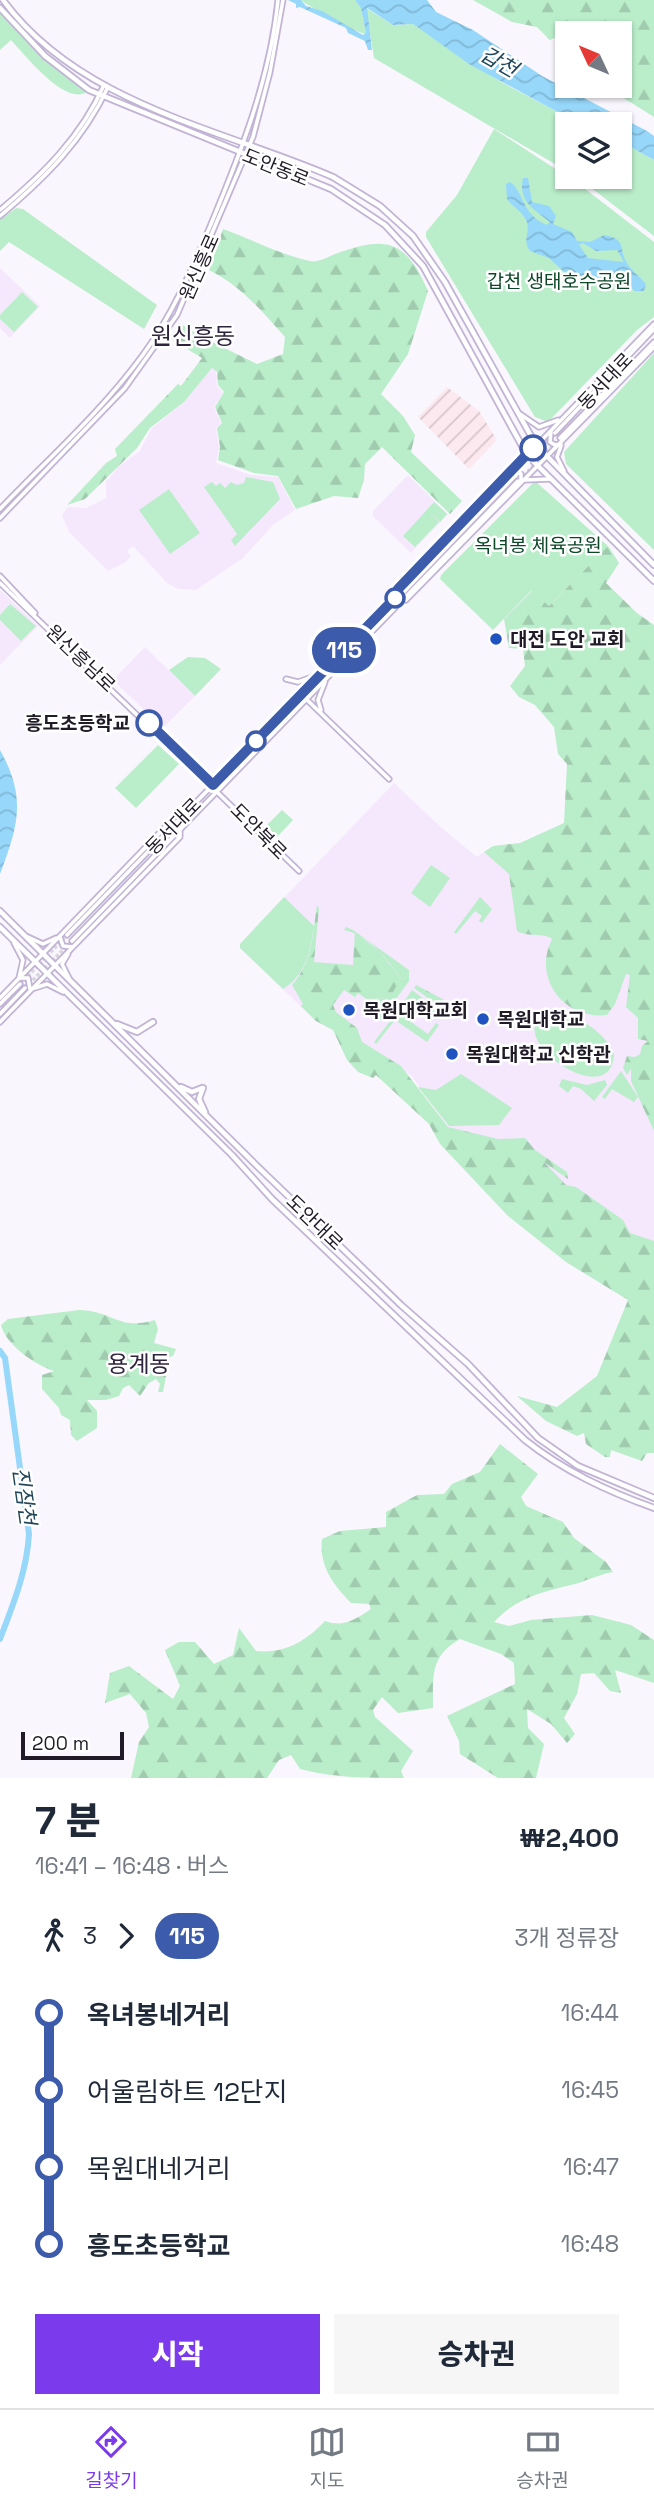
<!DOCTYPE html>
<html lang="ko">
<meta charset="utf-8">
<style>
:root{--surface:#fff;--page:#f6f6f7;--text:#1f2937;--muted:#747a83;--line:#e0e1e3;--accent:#7c3aed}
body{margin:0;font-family:"Space Grotesk","Noto Sans KR",sans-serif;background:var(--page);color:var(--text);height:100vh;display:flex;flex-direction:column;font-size:26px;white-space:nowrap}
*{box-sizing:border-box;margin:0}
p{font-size:23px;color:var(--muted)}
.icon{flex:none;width:38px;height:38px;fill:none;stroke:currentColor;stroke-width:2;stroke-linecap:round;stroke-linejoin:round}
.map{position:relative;height:1778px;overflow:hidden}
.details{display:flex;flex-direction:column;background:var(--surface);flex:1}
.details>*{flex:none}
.badge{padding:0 14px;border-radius:23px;font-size:24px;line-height:46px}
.needle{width:46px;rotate:314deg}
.tools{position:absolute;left:555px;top:21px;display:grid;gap:14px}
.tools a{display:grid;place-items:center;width:77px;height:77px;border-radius:0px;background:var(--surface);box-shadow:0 2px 5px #0004;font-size:35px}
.scale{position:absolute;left:21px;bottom:18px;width:103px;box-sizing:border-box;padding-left:7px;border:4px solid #201b27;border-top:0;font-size:19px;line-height:24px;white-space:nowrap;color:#201b27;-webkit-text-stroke:5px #fff;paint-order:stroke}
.map>.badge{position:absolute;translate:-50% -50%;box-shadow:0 0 0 4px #fff}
.legs{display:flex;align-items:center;gap:10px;height:77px;padding:0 35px;font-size:23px}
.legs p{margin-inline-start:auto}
.head{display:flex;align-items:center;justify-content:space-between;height:119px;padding:0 35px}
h1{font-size:38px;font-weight:800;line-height:52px}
.primary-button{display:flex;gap:14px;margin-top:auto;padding:14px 35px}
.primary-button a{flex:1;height:80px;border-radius:0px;background:var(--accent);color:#fff;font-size:28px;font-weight:800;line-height:80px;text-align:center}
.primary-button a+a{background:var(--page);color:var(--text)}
ul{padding:0 35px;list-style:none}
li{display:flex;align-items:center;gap:24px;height:77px;font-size:26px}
li i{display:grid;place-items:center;width:10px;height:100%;margin:0 9px;background:currentColor}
li i::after{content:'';width:18px;height:18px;margin:-9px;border:5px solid;border-radius:50%;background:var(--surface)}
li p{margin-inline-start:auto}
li:first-child i{background:linear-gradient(#0000 50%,currentColor 0)}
li:last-child i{background:linear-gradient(currentColor 50%,#0000 0)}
.tab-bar{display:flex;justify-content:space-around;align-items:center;height:98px;border-top:2px solid var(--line);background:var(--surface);font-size:19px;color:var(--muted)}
.tab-bar a{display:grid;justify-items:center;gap:4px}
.tab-bar .on{color:var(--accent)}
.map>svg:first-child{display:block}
.industrial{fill:url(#industrial-furrows)}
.education{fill:#f5e8fd}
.green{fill:#baedca}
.forest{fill:url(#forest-firs)}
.water{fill:url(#water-waves);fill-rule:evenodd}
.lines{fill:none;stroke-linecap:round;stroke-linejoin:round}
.river{stroke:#96d7fa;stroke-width:6}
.tertiary-tunnel{stroke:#d8d5dd;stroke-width:3.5;stroke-dasharray:3.5 2;stroke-linecap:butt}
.tertiary-casing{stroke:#c1b4d5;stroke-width:7}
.secondary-casing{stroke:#c1b4d5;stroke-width:8}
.tertiary{stroke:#fff;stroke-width:3.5}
.secondary{stroke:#fff;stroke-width:4.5}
.line-1-casing{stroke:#fff;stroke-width:16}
.line-1{stroke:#3d5bab;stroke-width:10}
.stop-1-dot{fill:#fff;stroke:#3d5bab;stroke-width:3.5}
.poi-dot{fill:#1f53c0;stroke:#fff;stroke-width:2.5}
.labels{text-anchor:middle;stroke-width:5;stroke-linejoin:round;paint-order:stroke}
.street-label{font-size:19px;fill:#201b27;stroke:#fff}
.park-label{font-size:19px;fill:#0c4728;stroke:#fff}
.poi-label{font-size:19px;font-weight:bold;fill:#201b27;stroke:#fff;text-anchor:start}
.stop-label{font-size:19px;font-weight:bold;fill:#201b27;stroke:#fff;text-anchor:end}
.water-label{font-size:21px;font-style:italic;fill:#22475a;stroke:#fff}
.quarter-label{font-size:23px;fill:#2e243d;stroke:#fff}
</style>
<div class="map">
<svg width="654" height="1778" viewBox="0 0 654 1778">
<defs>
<pattern id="industrial-furrows" width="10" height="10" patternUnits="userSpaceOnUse" patternTransform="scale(1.75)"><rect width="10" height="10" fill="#fce8ef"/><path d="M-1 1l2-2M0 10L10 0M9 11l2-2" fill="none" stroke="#d8c6cd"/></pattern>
<pattern id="forest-firs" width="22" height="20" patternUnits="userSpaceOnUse" patternTransform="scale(1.75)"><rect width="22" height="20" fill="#baedca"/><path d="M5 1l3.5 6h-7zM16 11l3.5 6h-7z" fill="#a0cbae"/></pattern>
<pattern id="water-waves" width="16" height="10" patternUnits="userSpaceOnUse" patternTransform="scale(1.75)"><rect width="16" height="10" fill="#96d7fa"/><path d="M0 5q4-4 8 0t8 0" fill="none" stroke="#81b8d6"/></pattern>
</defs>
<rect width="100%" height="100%" fill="#f9f6fd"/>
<!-- industrial -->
<path class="industrial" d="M447 387 479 411 497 440 469 469 418 417Z"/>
<!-- education -->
<path class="education" d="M0 268 40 306 10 338 0 328Z
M212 368 216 372 217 386 223 393 214 407 221 423 216 428 219 447 216 463 251 475 278 477 295 510 274 524 243 558 196 590 178 589 167 583 133 546 127 551 131 556 126 562 108 571 69 532 62 515 68 507 86 508 106 498V482L118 467 140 451 151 429 184 402Z
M408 475 448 514 411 553 373 516V511Z
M0 590 38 626 0 665Z
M145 647 195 696 165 726 160 725 113 680Z
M394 783 444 830 477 857 484 852 641 981 654 1032V1253L448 1127 411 1075 316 1021 240 948V944Z"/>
<!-- green -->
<path class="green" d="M301 0H355L361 7 366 34C360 34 307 6 301 0Z
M366 8 393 25 413 24 501 82 554 110 591 124H567V171L374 58Z
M0 13 34 50 87 92C65 106 26 56 11 40L0 50Z
M494 129 580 185 654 242V317L637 330 548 422 535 417 426 237V232L457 195Z
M620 141 654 160V236L577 177H620Z
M16 208 23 209 157 305 144 329 9 242 0 251V220Z
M22 292 38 307 14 332 0 319V315Z
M654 353V550L566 464 564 452Z
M246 477 273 482 280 499 235 546 231 540 237 534 204 487 212 482 216 486 220 483 225 488 231 482 237 485 244 483Z
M535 481 608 546 549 606 531 591 493 630 440 579 441 575Z
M169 489 200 533 170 554 139 510Z
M434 502 447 514 440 522 431 513 439 522 415 547 403 536Z
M10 604 36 626 21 641 0 620V615Z
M188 657 205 658 221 669 195 696 169 670Z
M158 745 179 764 136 808 115 788Z
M282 810 293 820 277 837 266 826Z
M431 865 450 878 430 907 411 893Z
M284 897 314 926C310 951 306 975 283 989L240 948V944Z
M480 897 492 909 482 923 479 921 482 916 475 911 456 934 454 932Z
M346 927 353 930 409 970V981L380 1021 369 1016 376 1005 365 998 387 999 401 978C387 959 369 935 344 930Z
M412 990 439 1010 434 1017 409 999 401 1010 399 1009Z
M552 1010C571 1010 609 1035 614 1054 612 1117 490 1031 552 1010Z
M397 1012 428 1034 436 1023 439 1025 427 1042 395 1020 376 1044 374 1042Z
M621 1071 638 1097 634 1102 612 1089 605 1099 602 1097Z
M461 1074 512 1108 499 1125 449 1126 418 1087 436 1090Z
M562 1079 587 1085 605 1080 607 1085 594 1101 581 1089 573 1086 568 1093 559 1086Z"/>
<!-- forest -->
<path class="forest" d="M473 0H654V117L619 95 611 86H620V33H567V43L559 36 550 40 537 27 512 22Z
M223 229C251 239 281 255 310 261 317 263 328 257 335 254 385 236 405 238 428 291L408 354 381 394 403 416 415 435 411 452 462 501 450 514 382 447 365 464 364 480 358 498 334 496 296 509 278 476 254 473 218 460 220 447 217 428 222 423 215 407 224 392 218 385 217 372 212 368 184 402 150 428 137 448 85 499 67 505 106 463 117 456 115 449 178 384 181 386 202 358 171 339 181 324C207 340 231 351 257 364L283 354 285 337C261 310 241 286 209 270Z
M608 546 619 563 606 583 637 613 654 625V1131L631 1081V1069L627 1075 623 1068 627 1056 635 1057 640 1054 642 1046 648 1041 638 1039V1018L626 1007 630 975 626 974 615 1004 607 1015C564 1020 532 978 552 939 543 932 530 938 517 931L509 874 484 852 493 846 520 843 564 823 567 764 558 754 554 727 535 705 519 697 510 686 525 666 523 649 509 648 504 619 532 591 549 606Z
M317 905 319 908 314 962 353 965 355 932 379 951 401 978 389 999 365 998 358 993 355 997 344 990 333 1005 336 1012 357 1028 362 1042 401 1066 448 1127 498 1139 525 1138 535 1150 567 1172 568 1179 544 1162 566 1185 576 1187 623 1220 630 1233 654 1241V1453H647L642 1461 611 1450 610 1457H605L586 1444 584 1433 577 1436 546 1421 517 1396 557 1407 597 1376 628 1300 566 1262 508 1216 440 1144 429 1124 376 1075 373 1078 358 1072 347 1060 333 1030 316 1021 301 1006 303 1004 292 985C312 963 313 932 317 905Z
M416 985 452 1004 457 1019 414 988Z
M79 1310C114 1311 118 1331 155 1320L158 1329 154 1343 176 1349 173 1356 155 1361V1370L166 1376 163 1392H158L160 1384 156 1379 149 1383 140 1396 129 1385 123 1388 119 1396 106 1400H87L97 1411V1428L77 1441 71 1435 70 1420 61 1415 59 1408 42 1389V1375L54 1371C35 1365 6 1345 1 1325L8 1319Z
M500 1444 538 1474 521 1497 526 1506 563 1522 574 1538 606 1562 613 1572C596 1575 585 1582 571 1585 542 1592 516 1598 494 1622L509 1626 531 1620 592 1615 631 1625 654 1640V1683L615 1670 621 1693 610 1691 594 1673 581 1674 577 1694 564 1718 575 1734 567 1743 551 1724 527 1709 528 1728 544 1744 536 1778H498L460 1754 459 1741 447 1716 515 1684 514 1663 501 1654 460 1639C430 1656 433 1676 433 1708L398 1713 382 1697 373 1710 375 1717 413 1751 401 1771 404 1778C369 1778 334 1778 300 1769L291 1755 279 1760 267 1778H131L139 1742 149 1727 146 1713 130 1694 105 1703 110 1673 129 1666 173 1699 180 1686 165 1650 179 1642H195L214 1664 233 1655 239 1628 256 1651C285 1654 306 1641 325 1621 343 1628 356 1619 371 1609L369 1604 351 1603C333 1584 319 1566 322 1539L340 1531 386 1527V1512L417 1495 444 1494 452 1484 480 1472Z"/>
<!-- water -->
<path class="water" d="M288 0H301L306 6 322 11 363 35 366 33 361 8 355 0H427L436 12 473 30 542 76 647 131 654 136V160L620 141V124H591L554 110 469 64 413 24 393 25 367 8 372 50H368L365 41 348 33 346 28 300 7 296 8V4Z
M523 178H528L532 202 549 206 556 216 553 224 572 232 577 241 590 242 604 235C628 239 618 250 627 263 631 270 641 278 646 284L644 291H635L623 281 608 286 588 278 574 281 549 258 530 251C522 241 530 233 527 222 523 212 513 207 507 199L506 184 510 182C525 193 521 214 547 225L550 222C534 209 518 202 523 178ZM583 243 596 251 617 250 624 262 588 258 579 245Z
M0 750C27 798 18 826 0 874Z"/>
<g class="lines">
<!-- river -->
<path class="river" d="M0 1351 5 1358 29 1534C27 1571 13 1605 0 1639"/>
<!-- tertiary-tunnel -->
<path class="tertiary-tunnel" d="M515 474 555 433
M520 480 560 438
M20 984 67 935
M25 988 72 941"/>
<!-- tertiary casing -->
<g class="tertiary-casing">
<path id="tertiary" d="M0 210C43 174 81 137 104 85
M0 216C45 178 83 141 108 87
M520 414 539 427 558 420
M551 431 550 442 555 445 561 444
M555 433 654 329
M560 438 654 342
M561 446 557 457 564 471
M513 471 521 474V482
M525 480 550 479
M0 509C48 459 101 412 142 356 172 316 191 271 211 224 241 152 270 79 278 0
M0 518 125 388 177 315 253 137 270 72 283 0
M0 576 35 613
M0 583 299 871
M397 594 420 566 654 324
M406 600 654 347
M286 679 298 682 318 675
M301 694 389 779
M321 710 318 700 325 682
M67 935 513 476
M28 937 43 944 56 938
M60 937 63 946 73 947
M72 941 518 481
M14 943 23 960 19 978H28L30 989
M68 954 62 964 69 978
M35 988 47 984 63 992
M0 998 168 824H175
M0 1004 20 984
M0 1014 25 988
M0 1022 180 837V830"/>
</g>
<!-- secondary casing -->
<g class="secondary-casing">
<path id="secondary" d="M3 0C79 104 222 129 333 177L380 206 413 236 445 282 536 445 654 565
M0 8 45 56 89 90 331 189 385 225 423 266 527 455 654 581
M0 911 255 1164 401 1305 468 1364 538 1438 578 1466 654 1498
M0 927 232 1155 272 1199 525 1440C564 1471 607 1491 654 1508
M117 1024 137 1032 153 1022
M181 1087 192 1092 202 1088
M203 1088 199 1099 205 1112"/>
</g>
<!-- tertiary -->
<use href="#tertiary" class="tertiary"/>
<!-- secondary -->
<use href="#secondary" class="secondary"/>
</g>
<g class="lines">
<!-- line-1 casing -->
<g class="line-1-casing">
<path id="line-1" d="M149 723 213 785 397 596 398 589 533 448"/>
</g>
<!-- line-1 -->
<use href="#line-1" class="line-1"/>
</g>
<!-- markers -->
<g class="stop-1-dot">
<circle cx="533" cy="448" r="12"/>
<circle cx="395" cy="598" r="9"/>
<circle cx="149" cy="723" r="12"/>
<circle cx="256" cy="741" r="9"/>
</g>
<g class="poi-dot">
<circle cx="496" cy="639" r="7"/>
<circle cx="349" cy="1010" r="7"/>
<circle cx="483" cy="1019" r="7"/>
<circle cx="452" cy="1054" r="7"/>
</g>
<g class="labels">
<!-- street labels -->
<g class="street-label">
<text transform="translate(276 167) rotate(22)" y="7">도안동로</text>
<text transform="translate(199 267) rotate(-66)" y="7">원신흥로</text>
<text transform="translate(605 381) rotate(-47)" y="7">동서대로</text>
<text transform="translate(81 658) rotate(44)" y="7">원신흥남로</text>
<text transform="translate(173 826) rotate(-46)" y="7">동서대로</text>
<text transform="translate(259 831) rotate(45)" y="7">도안북로</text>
<text transform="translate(315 1222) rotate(44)" y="7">도안대로</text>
</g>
<!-- park labels -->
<g class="park-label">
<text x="559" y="288">갑천 생태호수공원</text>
<text x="538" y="552">옥녀봉 체육공원</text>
</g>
<!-- poi labels -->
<g class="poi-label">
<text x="510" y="646">대전 도안 교회</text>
<text x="363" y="1017">목원대학교회</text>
<text x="497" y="1026">목원대학교</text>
<text x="466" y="1061">목원대학교 신학관</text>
</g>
<!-- stop labels -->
<g class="stop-label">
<text x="130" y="730">흥도초등학교</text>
</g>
<!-- water labels -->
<g class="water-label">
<text transform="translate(499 62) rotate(30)" y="7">갑천</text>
<text transform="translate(24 1496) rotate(82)" y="7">진잠천</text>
</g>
<!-- quarter labels -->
<g class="quarter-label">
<text x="193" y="344">원신흥동</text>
<text x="139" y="1372">용계동</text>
</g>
</g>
</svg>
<div class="tools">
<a><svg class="needle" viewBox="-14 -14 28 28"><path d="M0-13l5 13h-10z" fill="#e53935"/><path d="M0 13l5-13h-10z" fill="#747a83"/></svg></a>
<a><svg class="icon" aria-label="layers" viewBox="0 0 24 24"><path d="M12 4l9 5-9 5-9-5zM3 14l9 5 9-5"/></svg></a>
</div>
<div class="scale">200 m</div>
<b class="badge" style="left:344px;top:650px;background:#3d5bab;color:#fff">115</b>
</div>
<section class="details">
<div class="head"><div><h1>7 분</h1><p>16:41 – 16:48 · 버스</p></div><b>₩2,400</b></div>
<div class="legs"><svg class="icon" aria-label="walk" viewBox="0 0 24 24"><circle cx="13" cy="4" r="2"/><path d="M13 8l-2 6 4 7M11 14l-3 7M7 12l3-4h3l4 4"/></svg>3<svg class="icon" aria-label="forward" viewBox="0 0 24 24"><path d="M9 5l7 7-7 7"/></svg><b class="badge" style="background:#3d5bab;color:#fff">115</b><p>3개 정류장</p></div>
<ul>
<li><i style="color:#3d5bab"></i><b>옥녀봉네거리</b><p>16:44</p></li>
<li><i style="color:#3d5bab"></i><span>어울림하트 12단지</span><p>16:45</p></li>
<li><i style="color:#3d5bab"></i><span>목원대네거리</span><p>16:47</p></li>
<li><i style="color:#3d5bab"></i><b>흥도초등학교</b><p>16:48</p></li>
</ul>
<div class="primary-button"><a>시작</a><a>승차권</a></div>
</section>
<nav class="tab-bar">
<a class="on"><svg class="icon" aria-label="directions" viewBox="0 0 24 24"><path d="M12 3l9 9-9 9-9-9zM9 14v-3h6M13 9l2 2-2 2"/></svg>길찾기</a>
<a><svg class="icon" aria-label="map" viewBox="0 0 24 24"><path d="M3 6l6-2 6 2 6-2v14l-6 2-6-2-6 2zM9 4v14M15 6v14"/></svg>지도</a>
<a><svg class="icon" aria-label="tickets" viewBox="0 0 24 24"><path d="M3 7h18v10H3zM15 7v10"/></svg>승차권</a>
</nav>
